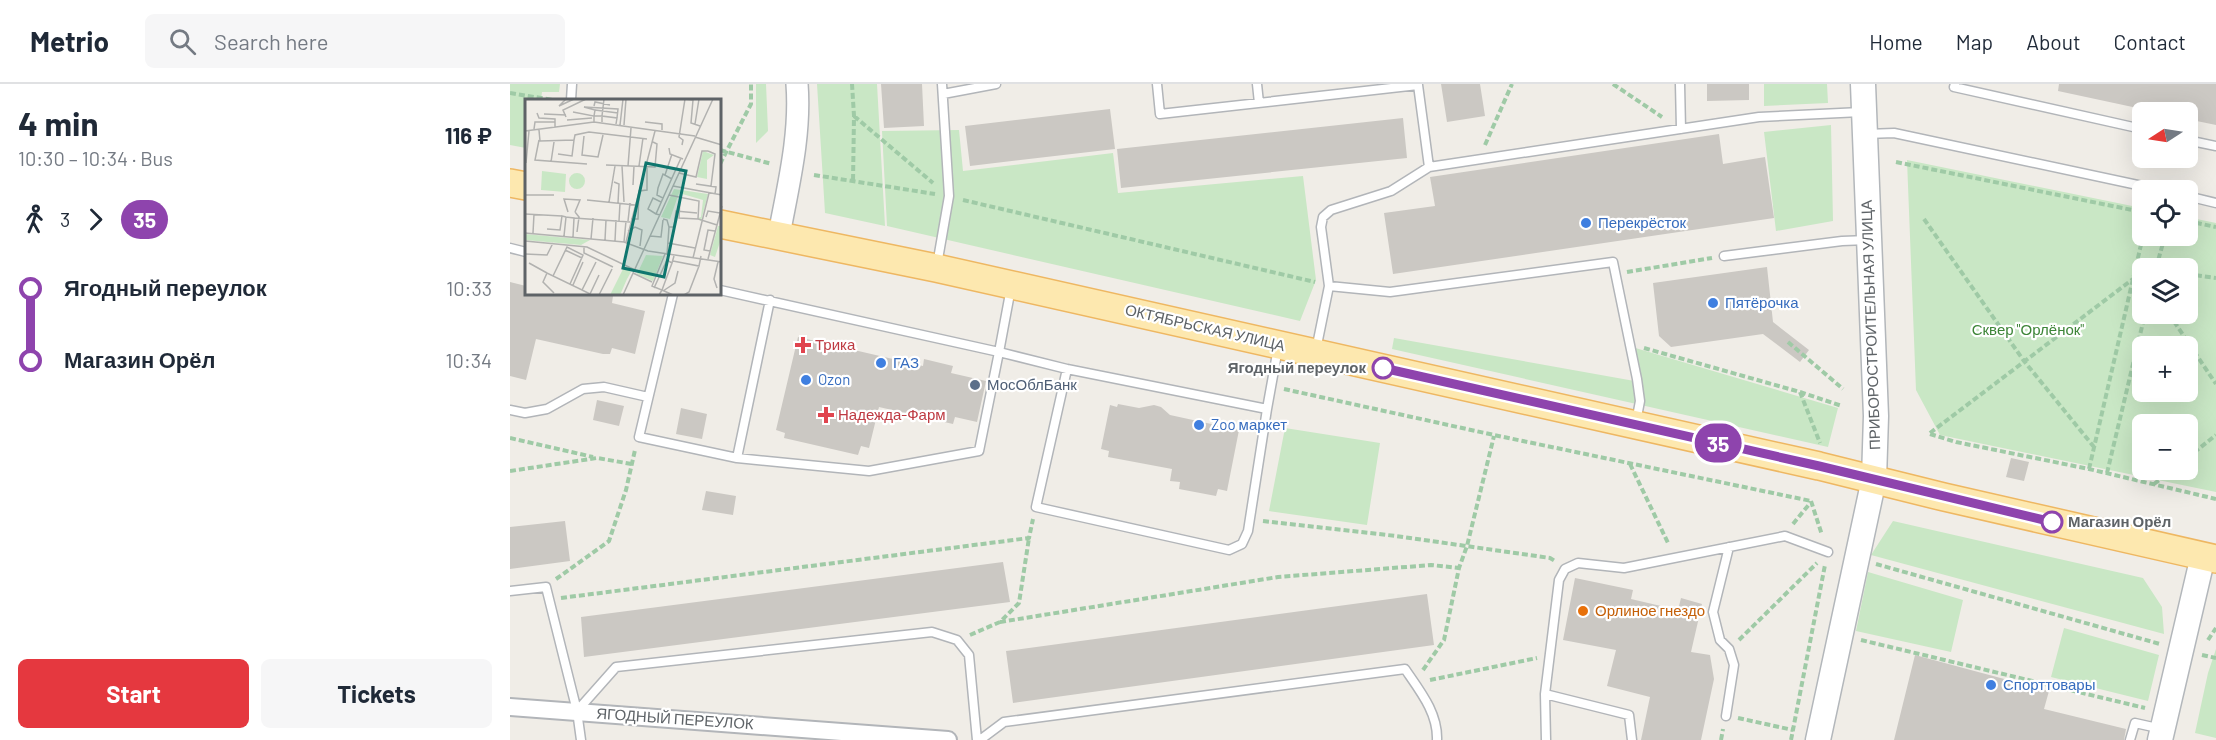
<!DOCTYPE html>
<meta charset="utf-8">
<style>
:root{--surface:#fff;--page:#f6f6f7;--text:#1f2937;--muted:#747a83;--line:#e0e1e3;--accent:#e5383f}
body{margin:0;font-family:Barlow,sans-serif;background:var(--page);color:var(--text);height:100vh;display:flex;flex-direction:column;font-size:22px;white-space:nowrap}
*{box-sizing:border-box;margin:0}
p{font-size:20px;color:var(--muted)}
.icon{flex:none;width:33px;height:33px;fill:none;stroke:currentColor;stroke-width:2;stroke-linecap:round;stroke-linejoin:round}
.map{position:relative;flex:1;overflow:hidden}
.drawer{display:flex;flex-direction:column;background:var(--surface);width:510px}
.drawer>*{flex:none}
.badge{padding:0 12px;border-radius:20px;font-size:21px;line-height:39px}
.needle{width:39px;rotate:258deg}
.fabs{position:absolute;left:1622px;top:18px;display:grid;gap:12px}
.fabs a{display:grid;place-items:center;width:66px;height:66px;border-radius:9px;background:var(--surface);box-shadow:0 6px 24px #0002;font-size:30px}
.map>.badge{position:absolute;translate:-50% -50%;box-shadow:0 0 0 3px #fff}
.legs{display:flex;align-items:center;gap:9px;height:66px;padding:0 18px;font-size:20px}
.legs p{margin-inline-start:auto}
.head{display:flex;align-items:center;justify-content:space-between;height:102px;padding:0 18px}
h1{font-size:33px;font-weight:700;line-height:45px}
.button{display:flex;gap:12px;margin-top:auto;padding:12px 18px}
.button a{flex:1;height:69px;border-radius:9px;background:var(--accent);color:#fff;font-size:24px;font-weight:700;line-height:69px;text-align:center}
.button a+a{background:var(--page);color:var(--text)}
ul{padding:0 18px;list-style:none}
li{display:flex;align-items:center;gap:21px;height:72px;font-size:22px}
li i{display:grid;place-items:center;width:9px;height:100%;margin:0 8px;background:currentColor}
li i::after{content:'';width:15px;height:15px;margin:-8px;border:4px solid;border-radius:50%;background:var(--surface)}
li p{margin-inline-start:auto}
li:first-child i{background:linear-gradient(#0000 50%,currentColor 0)}
li:last-child i{background:linear-gradient(currentColor 50%,#0000 0)}
header{display:flex;align-items:center;gap:36px;box-sizing:border-box;height:84px;padding:0 30px;background:var(--surface);border-bottom:2px solid var(--line)}
header strong{font-size:28px}
nav{display:flex;gap:33px;margin-inline-start:auto;font-size:21px}
.search{width:420px;height:54px;background:var(--page);display:flex;align-items:center;gap:15px;box-sizing:border-box;padding:0 21px;border-radius:9px;color:var(--muted);font-size:22px}
main{display:flex;flex:1;min-height:0}
.map>svg:first-child{display:block}
.green{fill:#c9e7c5;fill-rule:evenodd}
.building{fill:#cbc8c3}
.lines{fill:none;stroke-linecap:round;stroke-linejoin:round}
.service-casing{stroke:#b2b5b9;stroke-width:11}
.minor-casing{stroke:#b2b5b9;stroke-width:20}
.tertiary-casing{stroke:#b2b5b9;stroke-width:24}
.secondary-casing{stroke:#b3b7bb;stroke-width:27}
.primary-casing{stroke:#eeb762;stroke-width:30}
.path{stroke:#9fcaa6;stroke-width:4;stroke-dasharray:6 3;stroke-linecap:butt}
.service{stroke:#fff;stroke-width:8}
.minor{stroke:#fff;stroke-width:16}
.tertiary{stroke:#fff;stroke-width:21}
.secondary{stroke:#fff;stroke-width:24}
.primary{stroke:#fde8af;stroke-width:27}
.line-1-casing{stroke:#fff;stroke-width:14}
.line-1{stroke:#8e44ad;stroke-width:9}
.shop-dot{fill:#3f7fe0;stroke:#fff;stroke-width:2}
.health-dot{fill:#e0444e;stroke:#fff;stroke-width:2}
.stop-1-dot{fill:#fff;stroke:#8e44ad;stroke-width:3}
.service-dot{fill:#5c6f8a;stroke:#fff;stroke-width:2}
.food-dot{fill:#e8710a;stroke:#fff;stroke-width:2}
.labels{text-anchor:middle;stroke-width:4.5;stroke-linejoin:round;paint-order:stroke}
.shop-label{font-size:15px;fill:#366cbe;stroke:#fff;text-anchor:start}
.street-label{font-size:15px;fill:#5e6367;stroke:#fff}
.park-label{font-size:15px;fill:#3d8538;stroke:#fff}
.health-label{font-size:15px;fill:#be3a42;stroke:#fff;text-anchor:start}
.stop-label{font-size:15px;font-weight:bold;fill:#5e6367;stroke:#fff;text-anchor:end}
.service-label{font-size:15px;fill:#4e5e75;stroke:#fff;text-anchor:start}
.food-label{font-size:15px;fill:#c56008;stroke:#fff;text-anchor:start}
.inset-road{fill:none;stroke:#b2b2b0;stroke-width:1.5}
.view{fill:#0f766e;fill-opacity:0.15;stroke:#0f766e;stroke-width:3}
.inset-edge{fill:none;stroke:#5e6367;stroke-width:3}
</style>
<header>
<strong>Metrio</strong>
<div class="search"><svg class="icon" aria-label="search" viewBox="0 0 24 24"><circle cx="10" cy="10" r="6"/><path d="M15 15l6 6"/></svg>Search here</div>
<nav><a>Home</a><a>Map</a><a>About</a><a>Contact</a></nav>
</header>
<main>
<section class="drawer">
<div class="head"><div><h1>4 min</h1><p>10:30 – 10:34 · Bus</p></div><b>116 ₽</b></div>
<div class="legs"><svg class="icon" aria-label="walk" viewBox="0 0 24 24"><circle cx="13" cy="4" r="2"/><path d="M13 8l-2 6 4 7M11 14l-3 7M7 12l3-4h3l4 4"/></svg>3<svg class="icon" aria-label="forward" viewBox="0 0 24 24"><path d="M9 5l7 7-7 7"/></svg><b class="badge" style="background:#8e44ad;color:#fff">35</b></div>
<ul>
<li><i style="color:#8e44ad"></i><b>Ягодный переулок</b><p>10:33</p></li>
<li><i style="color:#8e44ad"></i><b>Магазин Орёл</b><p>10:34</p></li>
</ul>
<div class="button"><a>Start</a><a>Tickets</a></div>
</section>
<div class="map">
<svg width="1706" height="656" viewBox="0 0 1706 656">
<rect width="100%" height="100%" fill="#f0ede7"/>
<!-- green -->
<path class="green" d="M0 0H50L49 8H32L31 16H16V64L0 61Z
M246 0H256L258 47 246 59Z
M307 0H367L375 142 315 129Z
M1254 0H1317L1318 19 1254 22Z
M1321 41 1323 137 1266 147 1254 48Z
M449 46 453 87 603 69 608 109 793 92 806 196 790 237 377 142 372 47Z
M1397 76 1632 124V152H1677V133L1706 139V408L1430 351 1406 306ZM1632 184H1677V230H1632ZM1632 262H1677V308H1632ZM1632 340H1677V386H1632Z
M884 254 1130 298 1122 263 1328 324 1318 363 882 265Z
M775 344 870 359 857 441 759 427Z
M1383 437 1633 494 1652 523 1654 550 1361 471Z
M1358 488 1453 516 1441 568 1346 547Z
M1554 544 1649 571 1638 617 1541 593Z
M1706 565V654L1685 649 1698 589Z"/>
<!-- building -->
<path class="building" d="M371 0H412L414 42 374 44Z
M931 0H970L975 32 937 38Z
M1197 0H1239V16L1197 17Z
M1549 0H1706V41L1677 35V28H1646L1548 7Z
M600 25 605 65 460 82 455 42Z
M893 34 897 74 611 104 607 65Z
M1209 50 1213 80 1255 73 1264 134 883 190 874 129 925 122 920 93Z
M1257 183 1263 238 1299 266 1290 278 1253 250 1161 263 1149 252 1143 199Z
M0 198 16 202V210H93L103 212 102 219 135 227 125 270 102 264 100 270H93L26 255 16 296 0 292Z
M288 253 413 282 414 275 443 282 441 289 476 297 467 338 445 333 443 340 369 323 359 364 351 362 348 371 274 354 275 349 266 346Z
M87 316 114 322 109 342 83 336Z
M608 320 629 324 644 321 651 323 660 331 729 346 717 407 708 405 706 412 669 405 670 398 660 397 662 385 598 373 599 367 591 365 600 321 607 323Z
M171 324 197 330 192 355 166 350Z
M1501 374 1519 378 1514 397 1496 393Z
M196 407 226 412 223 431 192 426Z
M55 437 60 477 0 485V443Z
M493 478 500 518 74 573 71 533Z
M1065 494 1123 506 1121 515 1168 526 1171 514 1192 520 1181 568 1200 571 1204 595 1191 656H1131L1140 613 1097 602 1106 566 1053 556Z
M917 510 924 561 503 619 496 567Z
M1405 571 1539 607 1534 625 1616 645 1614 656H1384Z"/>
<g class="lines">
<!-- service casing -->
<g class="service-casing">
<path id="service" d="M647 0 650 30 908 1 919 83
M747 0 749 19
M1170 0 1171 45
M1445 0 1444 3 1632 45
M433 10 486 0
M61 16 62 0
M1356 50 1384 49 1651 106
M1677 56 1706 62
M1677 112 1706 119
M0 164 16 168
M1214 172 1332 157 1358 156
M427 181 439 112 432 0
M819 202 811 143 813 133 821 126 881 107 919 83 1249 33 1351 28
M210 206 489 268 501 204
M163 210 129 353 227 374 359 387 469 367 489 268 557 285 757 325 768 264
M806 266 819 202 880 208 1103 178 1127 295 1130 317 1126 338
M557 285 526 423 719 466 732 460 738 447 757 325
M0 326 15 329 37 325 73 305 94 303 138 313
M227 374 260 216
M0 507 36 503 67 627 71 656
M1035 610 1036 656
M67 627 106 583 422 548 447 556 459 571 467 656
M1216 632 1224 581 1219 565 1210 556 1203 528 1219 463
M470 656 494 638 895 585C910 607 928 629 927 656
M1122 656 1119 631 1035 610 1049 496 1055 485 1068 479 1114 484 1275 452 1318 468
M1620 656 1625 639 1652 645"/>
</g>
<!-- minor casing -->
<g class="minor-casing">
<path id="minor" d="M0 623 438 656"/>
</g>
<!-- tertiary casing -->
<g class="tertiary-casing">
<path id="tertiary" d="M269 151C278 102 291 51 287 0"/>
</g>
<!-- secondary casing -->
<g class="secondary-casing">
<path id="secondary" d="M1308 656 1364 395 1366 332 1353 0
M1650 656 1693 472"/>
</g>
<!-- primary casing -->
<g class="primary-casing">
<path id="primary" d="M0 99 16 102
M210 140 426 184 1309 382 1434 413 1706 475"/>
</g>
<!-- path -->
<path class="path" d="M342 0 344 32 343 98
M1103 0 1152 33
M0 9 43 16
M344 32 423 99
M975 61 1002 0
M210 66 262 80
M1386 78 1632 128
M210 80 241 20V0
M304 91 425 110
M453 116 805 198
M1414 135 1514 277 1584 363
M1677 137 1706 143
M1646 184 1655 152
M1117 188 1202 174
M1677 190 1706 194
M1659 230 1706 300
M1278 258 1333 305
M1134 264 1290 308 1332 322
M774 305 984 351 1301 417
M1290 308 1310 359
M1420 349 1623 195
M1420 350 1446 358 1579 385 1706 415
M0 354 83 373
M1677 374 1706 351
M1120 380 1159 461
M1579 385 1633 152
M0 387 87 374 122 380
M1597 389 1635 230
M1644 400 1662 386
M1301 417 1312 451
M753 437 886 452 1040 474 1045 477
M1283 440 1301 418
M1366 480 1650 560
M46 495 99 457 116 406 125 366
M51 514 519 454 523 435
M490 538 768 493 921 481 949 484
M460 551 490 538 509 519 519 454
M1229 556 1307 479
M1351 556 1635 624
M1698 556 1706 544
M1692 571 1706 574
M913 586 934 556 949 484 957 462 984 352
M920 596 1027 574
M1228 634 1283 646
M1211 656 1213 645
M1281 656 1315 481"/>
<!-- service -->
<use href="#service" class="service"/>
<!-- minor -->
<use href="#minor" class="minor"/>
<!-- tertiary -->
<use href="#tertiary" class="tertiary"/>
<!-- secondary -->
<use href="#secondary" class="secondary"/>
<!-- primary -->
<use href="#primary" class="primary"/>
</g>
<g class="lines">
<!-- line-1 casing -->
<g class="line-1-casing">
<path id="line-1" d="M873 284 1309 382 1542 438"/>
</g>
<!-- line-1 -->
<use href="#line-1" class="line-1"/>
</g>
<!-- markers -->
<g class="shop-dot">
<circle cx="1076" cy="139" r="6"/>
<circle cx="1203" cy="219" r="6"/>
<circle cx="371" cy="279" r="6"/>
<circle cx="296" cy="296" r="6"/>
<circle cx="689" cy="341" r="6"/>
<circle cx="1481" cy="601" r="6"/>
</g>
<g class="health-dot">
<path d="M290 252h6v6h6v6h-6v6h-6v-6h-6v-6h6z"/>
<path d="M313 322h6v6h6v6h-6v6h-6v-6h-6v-6h6z"/>
</g>
<g class="stop-1-dot">
<circle cx="873" cy="284" r="10"/>
<circle cx="1542" cy="438" r="10"/>
</g>
<circle class="service-dot" cx="465" cy="301" r="6"/>
<circle class="food-dot" cx="1073" cy="527" r="6"/>
<g class="labels">
<!-- shop labels -->
<g class="shop-label">
<text x="1088" y="144">Перекрёсток</text>
<text x="1215" y="224">Пятёрочка</text>
<text x="383" y="284">ГАЗ</text>
<text x="308" y="301">Ozon</text>
<text x="701" y="346">Zoo маркет</text>
<text x="1493" y="606">Спорттовары</text>
</g>
<!-- street labels -->
<g class="street-label">
<text transform="translate(1361 241) rotate(-92)" y="5">ПРИБОРОСТРОИТЕЛЬНАЯ УЛИЦА</text>
<text transform="translate(695 244) rotate(13)" y="5">ОКТЯБРЬСКАЯ УЛИЦА</text>
<text transform="translate(165 635) rotate(4)" y="5">ЯГОДНЫЙ ПЕРЕУЛОК</text>
</g>
<!-- park labels -->
<g class="park-label">
<text x="1518" y="251">Сквер "Орлёнок"</text>
</g>
<!-- health labels -->
<g class="health-label">
<text x="305" y="266">Трика</text>
<text x="328" y="336">Надежда-Фарм</text>
</g>
<!-- stop labels -->
<g class="stop-label">
<text x="856" y="289">Ягодный переулок</text>
<text x="1558" y="443" text-anchor="start">Магазин Орёл</text>
</g>
<!-- service labels -->
<g class="service-label">
<text x="477" y="306">МосОблБанк</text>
</g>
<!-- food labels -->
<g class="food-label">
<text x="1085" y="532">Орлиное гнездо</text>
</g>
</g>
<!-- overview -->
<g transform="translate(15 15)">
<rect width="196" height="196" fill="#f0ede7"/>
<path d="M178 52 189 56 182 61V80L172 78ZM17 72 41 75 40 93 16 91ZM44 82a8 8 0 1 1 16 0a8 8 0 1 1-16 0ZM149 90 183 95 176 122 173 119 176 118 178 101 154 94 145 120 136 118ZM193 127H196V140L190 158 185 156ZM0 135 65 141 56 146 0 141ZM121 156 138 157 128 182 112 175ZM99 168 106 173 102 180 95 196H85Z" fill="#c9e7c5"/>
<path class="inset-road" d="M0 0H30M41 0 34 7 49 0M79 0 77 17 92 19 91 25M69 7 70 3 85 6M70 11 93 14M48 13 69 17V23M12 14 14 19 30 20V28M19 15 41 16M41 18 38 11 61 0M42 21 67 19M77 23V17H69L70 11 59 8 93 10 92 19M120 23 137 25V31M170 25 174 0M95 26 98 0M99 26 101 0M9 30 10 23H30M14 31 15 42 49 41 50 36 64 33 122 40M0 32 69 23 170 37M59 37 57 56 73 58 78 36M170 38 197 46M14 41 10 61 62 65M157 46 158 41 154 38 160 0 168 1 166 24 175 27M144 49 145 55 158 60M183 52 190 55 186 87M33 55 47 57 49 41M26 63 29 43M1 64 4 32M81 66 130 68 132 45 128 43M97 67 99 103M103 67 106 29M114 67 118 39M154 74 171 78 177 52H183M140 76 147 55M89 83 94 85 93 104M171 85 191 88 190 95M108 86 109 67M148 87 197 96M0 96H29M144 96 174 102 173 120 192 126M138 99 156 59M155 99 154 119 173 120M62 101 110 106M84 103 90 67M43 113 39 100 55 101 50 113M50 113 54 118 52 133M0 115 37 117M131 115 123 110 128 99 136 103M135 116 131 115 138 99 132 96 133 89 138 75 147 80M181 118 183 112 195 114M49 119 105 123M106 120H113L114 92 122 91V68M138 120 142 121 144 128 142 156M94 122 95 104M103 122 105 104M144 128H149L151 112 172 114M22 130 35 131 37 117 41 118M103 132 110 128 117 131 115 147M0 134 99 143 123 152 197 163M8 134 9 115M39 137 41 118 49 119 48 138M125 137 136 138 138 121M66 140 68 119M80 141 81 121M0 142 62 148 110 171M90 142 91 121M99 143 101 122M101 143 130 32M143 144 170 149M59 148V154L88 168M40 151 57 159M185 152 179 151 183 131 190 132M0 155 22 156 28 144M168 159 184 94M183 160 197 107M148 162 174 167 176 157M4 164 22 174M147 164 137 191 148 196M108 174 127 183M28 177 42 148 58 156 45 185M48 186 58 163M129 189 142 161 147 164 149 157M192 189 189 180 193 163M57 191 65 195 74 176M138 192 150 184 153 172M29 194 18 183 22 174 57 191 71 163M15 196H39M74 196 87 170M98 196 188 0M134 196 137 191 127 187 140 155M159 196 164 193 174 167"/>
<path class="view" d="M121 64 161 72 139 178 98 169Z"/>
<rect width="196" height="196" class="inset-edge"/>
</g>
</svg>
<div class="fabs">
<a><svg class="needle" viewBox="-14 -14 28 28"><path d="M0-13l5 13h-10z" fill="#e53935"/><path d="M0 13l5-13h-10z" fill="#747a83"/></svg></a>
<a><svg class="icon" aria-label="locate" viewBox="0 0 24 24"><circle cx="12" cy="12" r="6"/><path d="M12 2v4M12 18v4M2 12h4M18 12h4"/></svg></a>
<a><svg class="icon" aria-label="layers" viewBox="0 0 24 24"><path d="M12 4l9 5-9 5-9-5zM3 14l9 5 9-5"/></svg></a>
<a>+</a>
<a>−</a>
</div>
<b class="badge" style="left:1208px;top:359px;background:#8e44ad;color:#fff">35</b>
</div>
</main>
